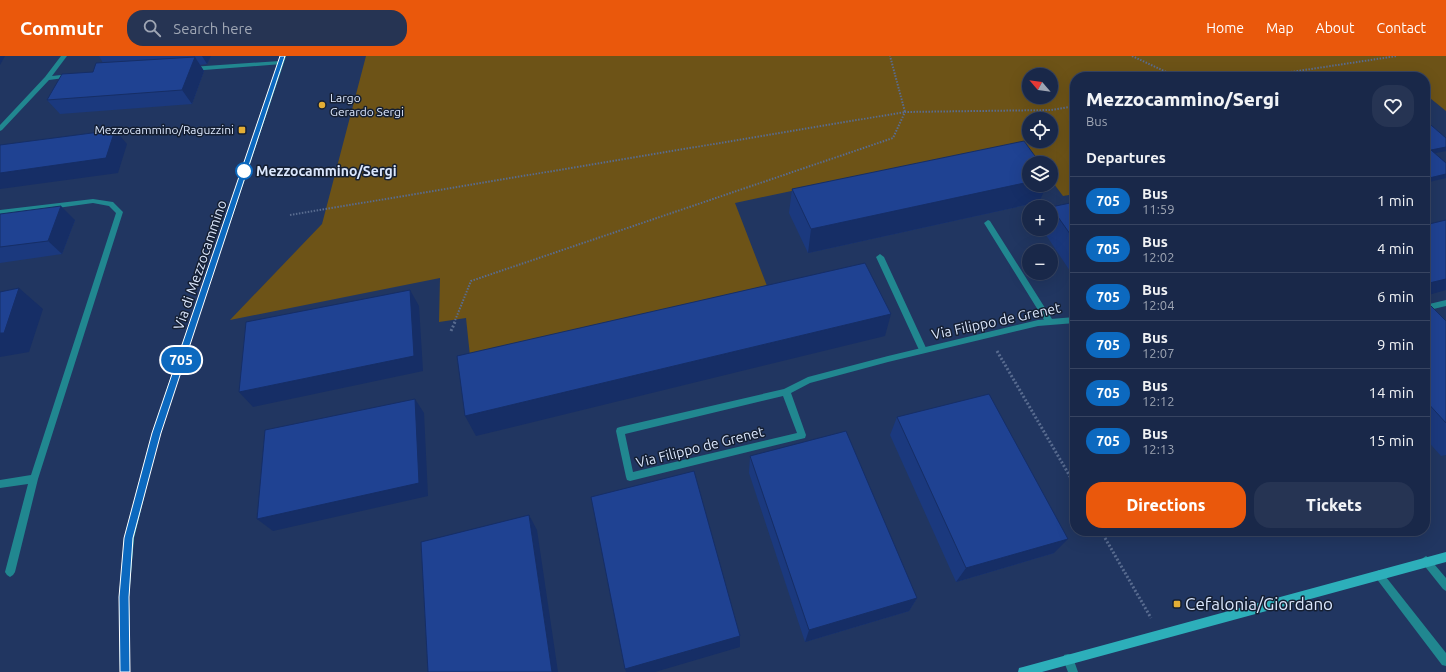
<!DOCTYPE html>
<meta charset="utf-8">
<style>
:root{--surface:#192849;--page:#263453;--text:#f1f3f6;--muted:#9fa6b4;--line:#374461;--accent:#ea580c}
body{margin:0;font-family:Ubuntu,sans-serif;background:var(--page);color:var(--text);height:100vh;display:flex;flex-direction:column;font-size:15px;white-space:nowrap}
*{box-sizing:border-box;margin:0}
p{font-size:13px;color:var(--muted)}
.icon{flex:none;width:22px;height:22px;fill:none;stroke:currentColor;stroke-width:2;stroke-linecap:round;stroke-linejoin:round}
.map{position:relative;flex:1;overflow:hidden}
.side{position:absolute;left:1070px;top:16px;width:360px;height:464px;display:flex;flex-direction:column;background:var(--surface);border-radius:16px;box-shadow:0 4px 16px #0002,0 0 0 1px var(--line)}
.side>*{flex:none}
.badge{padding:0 8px;border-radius:13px;font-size:14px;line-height:26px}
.needle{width:26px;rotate:298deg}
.tools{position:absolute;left:1022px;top:12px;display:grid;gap:8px}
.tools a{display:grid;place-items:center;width:36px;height:36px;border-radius:50%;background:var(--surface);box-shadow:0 4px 16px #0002,0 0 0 1px var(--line);font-size:20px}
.map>.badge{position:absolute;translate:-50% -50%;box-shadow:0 0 0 2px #fff}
h2{padding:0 16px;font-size:15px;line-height:36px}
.round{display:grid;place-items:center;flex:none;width:42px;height:42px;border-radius:16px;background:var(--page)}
.summary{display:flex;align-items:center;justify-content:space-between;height:68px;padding:0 16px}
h1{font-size:19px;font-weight:800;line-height:30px}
.button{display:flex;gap:8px;margin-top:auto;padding:8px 16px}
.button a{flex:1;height:46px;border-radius:16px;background:var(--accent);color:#fff;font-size:16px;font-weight:800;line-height:46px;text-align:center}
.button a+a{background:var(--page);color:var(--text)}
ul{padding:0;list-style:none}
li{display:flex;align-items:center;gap:12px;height:48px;padding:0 16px;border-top:1px solid var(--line)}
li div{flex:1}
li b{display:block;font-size:15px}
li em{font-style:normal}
li .badge{min-width:44px;font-weight:700;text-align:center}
header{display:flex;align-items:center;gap:24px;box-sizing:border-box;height:56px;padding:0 20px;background:var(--accent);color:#fff}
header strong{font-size:19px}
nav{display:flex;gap:22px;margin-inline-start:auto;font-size:14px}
.search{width:280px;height:36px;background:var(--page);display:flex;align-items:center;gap:10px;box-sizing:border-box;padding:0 14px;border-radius:16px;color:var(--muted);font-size:15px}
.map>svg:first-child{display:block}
.green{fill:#6d5317;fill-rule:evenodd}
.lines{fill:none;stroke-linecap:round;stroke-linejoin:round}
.path-far1{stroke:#596c90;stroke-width:2;stroke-dasharray:1.5 1.5;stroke-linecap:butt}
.path{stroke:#596c90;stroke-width:3;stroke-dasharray:2 2;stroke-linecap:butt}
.lane{fill:#218790;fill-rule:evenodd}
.street{fill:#218790;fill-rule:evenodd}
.secondary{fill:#2dafba;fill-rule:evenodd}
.wall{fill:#1b397e}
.shaded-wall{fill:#162e66}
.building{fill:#1f4292;stroke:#162e66}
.line{fill:#0c69bf;stroke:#fff}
.poi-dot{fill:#e3ae35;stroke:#151f32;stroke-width:1.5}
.stop-dot{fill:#fff;stroke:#0c69bf;stroke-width:2}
.labels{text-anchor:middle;stroke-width:3;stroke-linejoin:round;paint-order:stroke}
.far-poi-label{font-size:12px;fill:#dbe7fd;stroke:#151f32;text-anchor:start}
.stop-label{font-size:14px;font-weight:bold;fill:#dbe7fd;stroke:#151f32;text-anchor:start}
.street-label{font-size:14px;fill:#dbe7fd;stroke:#151f32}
.near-poi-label{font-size:17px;fill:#dbe7fd;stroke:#151f32;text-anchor:start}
</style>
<header>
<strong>Commutr</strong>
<div class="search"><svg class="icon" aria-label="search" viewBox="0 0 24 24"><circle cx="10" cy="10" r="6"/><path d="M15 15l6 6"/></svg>Search here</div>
<nav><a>Home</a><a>Map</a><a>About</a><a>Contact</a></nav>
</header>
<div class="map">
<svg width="1446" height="616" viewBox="0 0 1446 616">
<rect width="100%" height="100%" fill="#213661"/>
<!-- green -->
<path class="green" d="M366 0H1446V55L1425 38V21H1404L1399 17 1380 21H1075V138L1063 140 1051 124V107H1038L1023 86 735 147 767 230 470 300 466 262 439 266 440 222 230 264 322 168ZM1029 19H1051V41H1029ZM1029 63H1051V85H1029Z"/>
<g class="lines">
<!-- path-far1 -->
<path class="path-far1" d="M1132 0 1177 21
M1258 21 1397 0
M290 159 905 56 890 0
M454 267 471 225 893 82 905 56 1051 54 1075 50"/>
<!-- path -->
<path class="path" d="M451 275 455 266
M997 295 1075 429
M1101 475 1151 562"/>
<!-- lane -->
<path class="lane" d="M988 164 990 165 1052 263 1053 265 1052 267H1046L984 167Z
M880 198 884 201 927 294 926 296H920L919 294 876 201Z
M1068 598 1072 599 1078 616H1068L1063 603 1064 599Z"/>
<!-- street -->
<path class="street" d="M61 0H67L52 20 70 18 73 20 72 21 49 24 2 74 0 75V69L45 21Z
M280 5 283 7 282 8 191 15 188 13 191 11Z
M93 143 113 146 123 156 38 423 15 516 13 519 10 521 7 519 5 516 28 428 0 432V424L31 419 116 157 109 150 93 147 0 160V154Z
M1446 244V250L1425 255V249Z
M1075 261V267L1038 270 888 306 810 327 791 337 806 379 805 382 630 425 627 424 626 421 616 375 617 372 620 371 784 333 808 321 888 300 1038 264ZM783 340 797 377 633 416 625 378Z
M1426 500 1429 502 1446 522V535L1443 533 1423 508 1421 505 1423 502Z
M1379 514 1382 516 1446 597V610L1442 609 1376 522 1374 519 1376 516Z"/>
<!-- secondary -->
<path class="secondary" d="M280 0H286L160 377 134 482 129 541 130 616H120L119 541 124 482 152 377Z
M1446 496V506L1042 616H1018L1019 612 1023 611Z"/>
</g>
<!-- wall -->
<path class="wall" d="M99 0H211L207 8 200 9 204 15 192 48 60 58 47 44 93 16 103 7Z
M792 133 1039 146 808 197 789 157Z
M1075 146V221H1074L1042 173H1051V151Z
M0 158 75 164 62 198 0 207Z
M1425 244 1446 265V399L1441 400 1425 382Z
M897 361 1054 497 956 526 890 379Z
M750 400 917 542 909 555 805 586 749 417Z"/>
<!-- shaded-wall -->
<path class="shaded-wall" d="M0 0H5L0 9Z
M202 0H211L207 8Z
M195 1 204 15 192 48 182 34Z
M115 74 127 88 118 117 0 133V117Z
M1446 91V95L1426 99 1431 94Z
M1446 118V122L1425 127V123Z
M1029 126V129H1047L1039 146 808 197 811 173Z
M61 150 75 164 62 198 48 185Z
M1446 223V234L1425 240V228Z
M19 232 43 253 29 296 0 301V277Z
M410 234 419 250 423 315 253 351 239 336Z
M891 258 885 280 476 380 465 360Z
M415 343 424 357 428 440 273 475 257 463Z
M529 459 537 474 558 616H552Z
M1068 483 1054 497 956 526 966 512Z
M917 542 909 555 805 586 809 574Z
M740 580V591L655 616H626L625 613Z"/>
<!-- building -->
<path class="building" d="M195 1 182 34 47 44 62 18 93 16 96 7Z
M1425 64 1446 82V91L1431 94 1446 107V118L1425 123Z
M115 74 106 102 0 117V89Z
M1024 85 1040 107H1029V126L811 173 792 133Z
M1075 146V185L1051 151Z
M61 150 48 185 0 191V158Z
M1446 164V223L1425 228V169Z
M865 207 891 258 465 360 457 300Z
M19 232 4 277H0V236Z
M410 234 414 300 239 336 246 266Z
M1425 244 1446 265V367L1425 344Z
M989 338 1068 483 966 512 897 361Z
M415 343 419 427 257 463 265 374Z
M846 375 917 542 809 574 750 400Z
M694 415 740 580 625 613 591 441Z
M529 459 552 616H428L421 486Z"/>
<!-- line -->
<path class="line" d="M280 0H285L161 377 133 482 129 541 130 616H120L119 541 124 482 152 377Z"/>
<!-- markers -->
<g class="poi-dot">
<circle cx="322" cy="49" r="4"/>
<rect x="238" y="70" width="8" height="8" rx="2"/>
<rect x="1173" y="544" width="8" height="8" rx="2"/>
</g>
<circle class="stop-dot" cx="244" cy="115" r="8"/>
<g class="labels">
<!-- far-poi labels -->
<g class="far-poi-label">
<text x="330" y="46">Largo<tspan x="330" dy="14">Gerardo Sergi</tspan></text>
<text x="234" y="78" text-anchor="end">Mezzocammino/Raguzzini</text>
</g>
<!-- stop labels -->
<g class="stop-label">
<text x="256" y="120">Mezzocammino/Sergi</text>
</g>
<!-- street labels -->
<g class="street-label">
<text transform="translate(200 209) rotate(-71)" y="5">Via di Mezzocammino</text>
<text transform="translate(996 265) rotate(-12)" y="5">Via Filippo de Grenet</text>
<text transform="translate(700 391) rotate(-14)" y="5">Via Filippo de Grenet</text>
</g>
<!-- near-poi labels -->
<g class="near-poi-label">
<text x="1185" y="554">Cefalonia/Giordano</text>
</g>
</g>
</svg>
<div class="tools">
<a><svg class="needle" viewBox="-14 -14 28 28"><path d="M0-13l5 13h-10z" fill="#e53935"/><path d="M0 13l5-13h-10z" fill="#9fa6b4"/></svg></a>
<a><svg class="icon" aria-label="locate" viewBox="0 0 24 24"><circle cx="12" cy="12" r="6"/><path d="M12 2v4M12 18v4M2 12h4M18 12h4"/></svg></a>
<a><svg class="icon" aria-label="layers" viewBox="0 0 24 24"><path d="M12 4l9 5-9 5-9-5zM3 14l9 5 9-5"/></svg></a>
<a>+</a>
<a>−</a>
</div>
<b class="badge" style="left:181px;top:304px;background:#0c69bf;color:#fff">705</b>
<section class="side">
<div class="summary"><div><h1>Mezzocammino/Sergi</h1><p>Bus</p></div><a class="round"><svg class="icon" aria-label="heart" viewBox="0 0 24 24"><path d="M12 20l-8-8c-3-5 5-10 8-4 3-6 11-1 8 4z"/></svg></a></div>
<h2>Departures</h2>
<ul>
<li><span class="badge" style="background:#0c69bf;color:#fff">705</span><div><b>Bus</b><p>11:59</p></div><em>1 min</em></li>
<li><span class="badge" style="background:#0c69bf;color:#fff">705</span><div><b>Bus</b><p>12:02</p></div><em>4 min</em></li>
<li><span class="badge" style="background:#0c69bf;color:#fff">705</span><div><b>Bus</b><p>12:04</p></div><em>6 min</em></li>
<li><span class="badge" style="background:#0c69bf;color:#fff">705</span><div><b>Bus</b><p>12:07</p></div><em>9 min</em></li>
<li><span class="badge" style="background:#0c69bf;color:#fff">705</span><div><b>Bus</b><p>12:12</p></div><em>14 min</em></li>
<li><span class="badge" style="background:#0c69bf;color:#fff">705</span><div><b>Bus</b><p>12:13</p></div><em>15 min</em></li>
</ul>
<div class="button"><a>Directions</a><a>Tickets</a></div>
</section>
</div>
